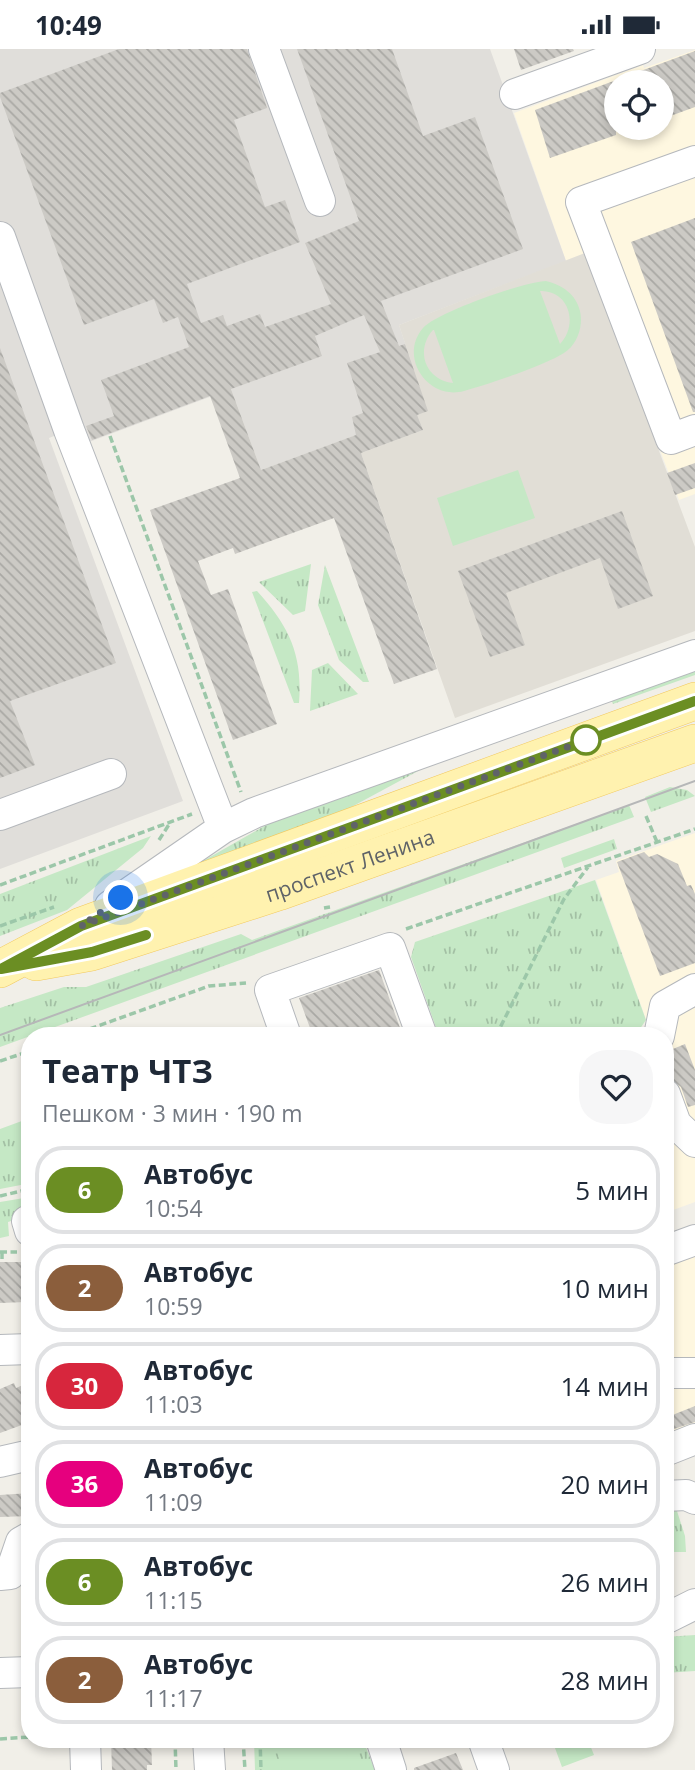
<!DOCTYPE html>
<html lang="ru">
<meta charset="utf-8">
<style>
:root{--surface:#fff;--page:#f6f6f7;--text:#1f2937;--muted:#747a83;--line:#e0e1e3}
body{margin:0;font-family:"Open Sans",sans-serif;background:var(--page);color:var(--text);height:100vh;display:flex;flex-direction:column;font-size:26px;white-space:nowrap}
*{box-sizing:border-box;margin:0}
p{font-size:23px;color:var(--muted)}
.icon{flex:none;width:38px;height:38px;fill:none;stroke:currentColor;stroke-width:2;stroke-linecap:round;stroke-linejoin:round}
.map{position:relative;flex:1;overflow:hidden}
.side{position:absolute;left:21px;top:978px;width:653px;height:721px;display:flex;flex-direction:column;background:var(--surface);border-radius:28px;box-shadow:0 4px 10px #0003}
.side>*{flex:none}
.badge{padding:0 14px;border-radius:23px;font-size:24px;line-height:46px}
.buttons{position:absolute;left:604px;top:21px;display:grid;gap:14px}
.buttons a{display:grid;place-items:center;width:70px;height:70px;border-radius:50%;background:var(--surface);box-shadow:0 4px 10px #0003;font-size:35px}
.you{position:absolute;width:35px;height:35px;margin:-18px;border:5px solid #fff;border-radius:50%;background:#1a73e8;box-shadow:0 0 0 10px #1a73e833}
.map>.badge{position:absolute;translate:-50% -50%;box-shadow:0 0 0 4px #fff}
.round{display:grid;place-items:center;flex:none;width:74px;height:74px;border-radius:28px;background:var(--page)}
.summary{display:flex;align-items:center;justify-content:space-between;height:119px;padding:0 21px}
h1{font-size:33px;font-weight:700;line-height:52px}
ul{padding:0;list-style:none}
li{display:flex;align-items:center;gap:21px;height:88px;margin:0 14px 10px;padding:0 7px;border:4px solid var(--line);border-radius:28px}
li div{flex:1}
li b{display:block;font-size:26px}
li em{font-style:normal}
li .badge{min-width:77px;font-weight:700;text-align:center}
.status{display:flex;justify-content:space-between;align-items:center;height:49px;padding:0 35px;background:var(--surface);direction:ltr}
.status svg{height:19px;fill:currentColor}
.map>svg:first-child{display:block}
.commercial{fill:#fef7e0;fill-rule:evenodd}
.industrial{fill:#e0deda}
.education{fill:#e1ded6}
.grass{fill:url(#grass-tufts)}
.pitch{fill:#c5e8c5;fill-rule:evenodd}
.building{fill:url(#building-back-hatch);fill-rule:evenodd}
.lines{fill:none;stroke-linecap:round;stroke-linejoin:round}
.minor-casing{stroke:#b5b8bc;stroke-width:32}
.major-casing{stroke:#f2c960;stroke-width:38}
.path{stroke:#9cc7a9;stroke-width:3.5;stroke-dasharray:7 3.5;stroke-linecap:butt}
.minor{stroke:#fff;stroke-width:30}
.major{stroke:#fff2af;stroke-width:37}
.tram{stroke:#b6b7b8;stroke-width:2}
.line-casing{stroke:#fff;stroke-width:16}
.line{stroke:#6b8e23;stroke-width:10}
.walk{stroke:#5f6368;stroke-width:7;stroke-dasharray:0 12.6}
.stop-dot{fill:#fff;stroke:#6b8e23;stroke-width:3.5}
.labels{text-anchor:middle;stroke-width:6;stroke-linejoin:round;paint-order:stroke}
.street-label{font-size:21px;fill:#5f6368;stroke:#fff}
</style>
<div class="status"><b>10:49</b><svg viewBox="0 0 49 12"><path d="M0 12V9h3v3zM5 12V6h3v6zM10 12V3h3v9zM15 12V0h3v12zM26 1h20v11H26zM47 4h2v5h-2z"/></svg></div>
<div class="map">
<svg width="695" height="1721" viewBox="0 0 695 1721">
<defs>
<pattern id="grass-tufts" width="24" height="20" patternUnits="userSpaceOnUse" patternTransform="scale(1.75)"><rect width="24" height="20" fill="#c5e8c5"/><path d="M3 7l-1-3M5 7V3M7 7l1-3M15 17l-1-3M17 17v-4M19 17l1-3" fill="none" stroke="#a3c0a4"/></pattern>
<pattern id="building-back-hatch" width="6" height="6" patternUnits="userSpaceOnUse" patternTransform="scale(1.75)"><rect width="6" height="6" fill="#cccac5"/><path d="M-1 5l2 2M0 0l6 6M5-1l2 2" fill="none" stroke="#a9a8a4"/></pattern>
</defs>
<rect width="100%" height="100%" fill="#f1efe8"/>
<!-- commercial -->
<path class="commercial" d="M695 1V445L679 451 585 205 566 212 514 64 643 16 644 19ZM616 33H662V79H616Z
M695 784V1153L665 1164V987H652L596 831 619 823 616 812Z
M695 1201V1402L665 1410V1211Z"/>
<!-- industrial -->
<path class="industrial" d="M0 0H490L566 212 399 276 428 362 423 381 361 404 354 387 261 421 231 340 89 393 69 381 49 389 183 752 0 820Z"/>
<!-- education -->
<path class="education" d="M585 204 695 498V582L455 669 361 404 423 381 417 366 427 361 399 276Z"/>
<!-- grass -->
<path class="grass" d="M311 515 305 562 293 566 259 533Z
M325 516 369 633H363L339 611 318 556Z
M257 542C289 577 303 606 299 654H294L252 543Z
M328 614 358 645 310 662 312 621Z
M695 620V626L613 655 611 650Z
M420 721 344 762 173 829 275 771Z
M670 738 687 741 695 747 651 763 645 748Z
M629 756 634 768 0 998V959L64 938H86L241 885 252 891Z
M151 787 143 799 67 861 0 887V845Z
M614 790 617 800 564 819 561 809Z
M595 831 646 971 635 987H439L411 908 415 893Z
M30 1069 27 1074 26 1135 0 1140V1080Z
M30 1148V1166L8 1173 9 1187 0 1189V1153Z
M677 1462 685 1487 686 1503H674V1489H665V1463Z
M695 1586V1622L665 1624V1588Z
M254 1691H363L375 1721H255Z"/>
<!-- pitch -->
<path class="pitch" d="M546 232C562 236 576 245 580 262 583 275 579 291 568 301 551 315 488 335 464 342 428 352 398 308 423 279 435 264 526 232 546 232ZM540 242C569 241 579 275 560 295ZM433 281H434L453 334C425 331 415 301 433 281Z
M518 421 535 469 453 497 437 449Z
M274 1691H343L351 1721H282Z
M552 1691H588L594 1706 562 1718Z"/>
<!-- building -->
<path class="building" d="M119 0H247L267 59 234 71 265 158 285 151 300 193 187 235 201 274 223 266 227 277 260 265 265 278 331 255 305 194 359 172 297 0H392L423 87 475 68 523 200 381 252 399 297 405 295 428 362 417 366 423 381 361 404 437 620 394 635 334 469 235 505 233 499 198 512 211 546 228 540 277 675 233 691 150 461 240 429 210 347 92 391 86 377 114 367 101 331 189 298 178 268 163 274 154 250 84 276 0 48V44ZM364 266 380 303 347 314 363 364 352 368 356 386 261 421 231 340 322 307 315 287Z
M514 0H573L574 2 521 21Z
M695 2V58L662 70V33H616V86L550 109 535 61Z
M695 169V363H693L631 193Z
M0 299 116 614 10 652 35 716 0 729Z
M695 414V439L675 446 667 424Z
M622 462 653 547 618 560 600 509 506 544 525 596 490 608 458 522Z
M644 803 649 808 657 805 678 815 687 837 691 836 695 845V914L660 927 617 813Z
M379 921 403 987H313L299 949Z
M685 995 695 1021V1056L688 1058 681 1038 669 1028 665 1017 672 1013 668 1002Z
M0 1213H25L26 1253 0 1254Z
M14 1334 16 1339 23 1336 30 1353V1373L0 1384V1340Z
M695 1357V1373L665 1383V1369Z
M30 1444V1467L0 1468V1446Z
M111 1690H151L152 1716H147V1721H112Z
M456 1704 463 1721H414V1719Z"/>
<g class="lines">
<!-- minor casing -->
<g class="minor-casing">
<path id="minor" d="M264 0 320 152
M515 45 640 0
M695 112 581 153 671 390 695 381
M0 188 69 381 223 779
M0 766 111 725
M110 857 223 779 254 764 695 606
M286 987 270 941 390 899 422 987
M659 987 665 957 695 940
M665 1045 676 1075 695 1093
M27 1172 30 1182
M665 1202 695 1191
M0 1301 30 1300
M665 1324H695
M665 1402 695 1390
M0 1413 30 1406
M665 1447 686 1446 695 1450
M0 1526 10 1525 21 1493 30 1488
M665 1570 695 1555
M0 1624 30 1623
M85 1690 86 1721
M208 1690 210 1721
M381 1690 391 1721
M483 1690 494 1721"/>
</g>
<!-- major casing -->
<g class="major-casing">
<g id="major">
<path id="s1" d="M36 913 92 903 278 843 695 694"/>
<path d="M0 920 81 877 695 652"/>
</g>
</g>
<!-- path -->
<path class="path" d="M110 387 241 743
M646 767 657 793
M159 791 170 774
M0 836 192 765
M324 859 330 858
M0 877 54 858
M406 880 695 780
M70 987 209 937 246 934
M496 987 564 850 588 818
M0 1012 30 1002
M0 1147 30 1140
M0 1203H17
M2 1203V1213
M0 1690 30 1688
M175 1690 176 1721
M243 1690 245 1721
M260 1690 261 1721"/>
<!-- minor -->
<use href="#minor" class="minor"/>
<!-- major -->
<use href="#major" class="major"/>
<!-- tram -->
<path class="tram" d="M0 986 695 732"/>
</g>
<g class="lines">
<!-- line casing -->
<g class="line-casing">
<path id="line" d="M146 886 92 903 1 920 81 877 695 652"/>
</g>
<!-- line -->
<use href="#line" class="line"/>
<!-- walk -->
<path class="walk" d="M121 849 81 877 586 691"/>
</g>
<!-- markers -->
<circle class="stop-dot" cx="586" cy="691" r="14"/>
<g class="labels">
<!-- street labels -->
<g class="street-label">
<text dy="7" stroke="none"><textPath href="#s1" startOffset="329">проспект Ленина</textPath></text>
</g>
</g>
</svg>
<div class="buttons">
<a><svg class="icon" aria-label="locate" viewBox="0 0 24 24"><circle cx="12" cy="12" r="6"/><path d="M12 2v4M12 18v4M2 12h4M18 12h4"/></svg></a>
</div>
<div class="you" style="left:121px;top:849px"></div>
<section class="side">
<div class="summary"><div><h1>Театр ЧТЗ</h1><p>Пешком · 3 мин · 190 m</p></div><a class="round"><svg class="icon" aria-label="heart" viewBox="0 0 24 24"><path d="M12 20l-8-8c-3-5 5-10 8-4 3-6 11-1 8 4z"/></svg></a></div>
<ul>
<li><span class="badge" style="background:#6b8e23;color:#fff">6</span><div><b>Автобус</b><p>10:54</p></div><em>5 мин</em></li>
<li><span class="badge" style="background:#8b5e3c;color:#fff">2</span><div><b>Автобус</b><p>10:59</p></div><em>10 мин</em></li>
<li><span class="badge" style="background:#d7263d;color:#fff">30</span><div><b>Автобус</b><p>11:03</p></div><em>14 мин</em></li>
<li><span class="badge" style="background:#e6007e;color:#fff">36</span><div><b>Автобус</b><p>11:09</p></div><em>20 мин</em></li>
<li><span class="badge" style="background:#6b8e23;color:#fff">6</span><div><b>Автобус</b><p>11:15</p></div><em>26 мин</em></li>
<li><span class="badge" style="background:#8b5e3c;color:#fff">2</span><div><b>Автобус</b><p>11:17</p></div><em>28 мин</em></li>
</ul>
</section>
</div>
